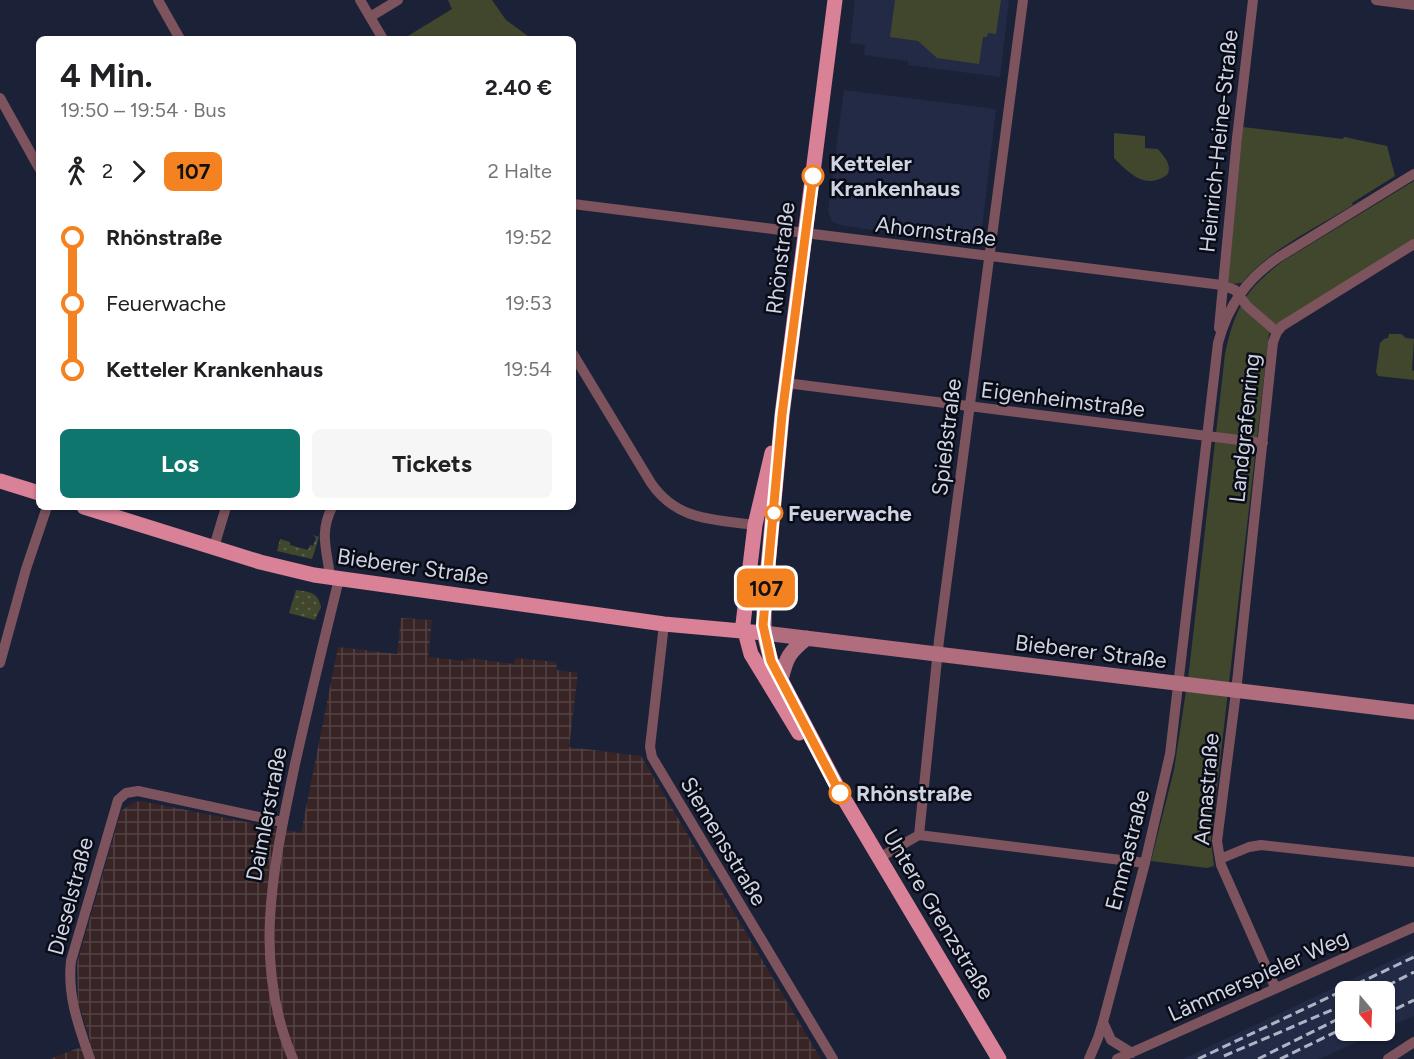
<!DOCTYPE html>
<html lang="de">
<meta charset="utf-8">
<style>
:root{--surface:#fff;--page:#f6f6f6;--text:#202124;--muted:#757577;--accent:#0f766e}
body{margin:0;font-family:Figtree,sans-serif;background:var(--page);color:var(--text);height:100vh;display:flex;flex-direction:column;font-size:22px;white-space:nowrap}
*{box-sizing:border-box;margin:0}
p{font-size:20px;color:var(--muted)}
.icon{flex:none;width:33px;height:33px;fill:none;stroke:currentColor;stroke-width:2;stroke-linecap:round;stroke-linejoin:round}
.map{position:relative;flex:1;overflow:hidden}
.drawer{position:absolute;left:36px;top:36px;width:540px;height:474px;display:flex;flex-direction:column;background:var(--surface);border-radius:9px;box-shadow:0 2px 4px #0004}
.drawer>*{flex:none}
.badge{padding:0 12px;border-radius:9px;font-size:21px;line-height:39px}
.needle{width:39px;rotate:161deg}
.tools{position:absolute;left:1335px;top:981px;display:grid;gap:12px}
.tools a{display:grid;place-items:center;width:60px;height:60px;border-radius:9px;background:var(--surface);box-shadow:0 2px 4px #0004;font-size:30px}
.map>.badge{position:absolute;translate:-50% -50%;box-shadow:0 0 0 3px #fff}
.legs{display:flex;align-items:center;gap:9px;height:66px;padding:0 24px;font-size:20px}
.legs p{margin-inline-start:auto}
.overview{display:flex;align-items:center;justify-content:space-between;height:102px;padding:0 24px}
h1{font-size:33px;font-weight:700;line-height:45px}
.action{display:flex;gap:12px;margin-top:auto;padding:12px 24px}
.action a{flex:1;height:69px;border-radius:9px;background:var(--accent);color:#fff;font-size:24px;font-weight:700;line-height:69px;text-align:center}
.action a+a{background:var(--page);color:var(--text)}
ul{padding:0 24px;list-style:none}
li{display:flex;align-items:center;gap:21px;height:66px;font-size:22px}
li i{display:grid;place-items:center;width:9px;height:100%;margin:0 8px;background:currentColor}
li i::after{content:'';width:15px;height:15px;margin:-8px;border:4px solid;border-radius:50%;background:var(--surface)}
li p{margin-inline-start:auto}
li:first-child i{background:linear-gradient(#0000 50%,currentColor 0)}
li:last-child i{background:linear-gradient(currentColor 50%,#0000 0)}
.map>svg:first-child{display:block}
.industrial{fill:url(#industrial-grid)}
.built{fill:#232a46}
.grass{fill:url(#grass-dots)}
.green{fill:#41472c}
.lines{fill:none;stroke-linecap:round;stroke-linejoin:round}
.street{stroke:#7d535d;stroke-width:10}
.secondary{stroke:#b06d7e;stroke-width:15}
.primary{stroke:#d88197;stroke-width:15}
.rail{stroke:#aeb4c4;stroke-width:3;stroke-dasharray:9 4.5;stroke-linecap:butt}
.line-1-casing{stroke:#fff;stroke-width:14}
.line-1{stroke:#f58220;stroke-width:9}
.stop-1-dot{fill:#fff;stroke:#f58220;stroke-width:3}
.labels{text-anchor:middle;stroke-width:5;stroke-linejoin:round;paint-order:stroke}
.street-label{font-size:22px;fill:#cfd4e3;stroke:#090c16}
.stop-label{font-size:22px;font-weight:bold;fill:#cfd4e3;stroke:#090c16;text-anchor:start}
</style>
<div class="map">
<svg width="1414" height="1059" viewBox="0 0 1414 1059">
<defs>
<pattern id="industrial-grid" width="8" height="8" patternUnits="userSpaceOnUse" patternTransform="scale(1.5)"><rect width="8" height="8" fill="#382425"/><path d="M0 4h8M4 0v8" fill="none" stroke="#544344"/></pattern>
<pattern id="grass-dots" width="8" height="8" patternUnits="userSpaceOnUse" patternTransform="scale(1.5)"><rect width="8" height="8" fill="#41472c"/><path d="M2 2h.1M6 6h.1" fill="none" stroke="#5b614a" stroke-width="1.8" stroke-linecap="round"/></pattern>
</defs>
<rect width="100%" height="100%" fill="#1b2238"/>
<!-- industrial -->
<path class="industrial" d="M401 618 432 620 428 657 467 661 468 658 514 664 515 658 557 662 556 670 578 673 569 747 641 756 821 1059H50L91 1043 78 1002 77 963 121 811 134 802 141 801 301 833 338 647 397 654Z"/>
<!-- built -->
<path class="built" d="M855 0H1009L1000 77 908 65V61L864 55 865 45 850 43Z
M844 90 996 109 981 236 973 241 907 233V236L841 225 832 221 828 211Z
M1414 950V1016L1385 1029 1384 992H1346V1030L1382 1031 1319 1059H1183Z"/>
<!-- grass -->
<path class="grass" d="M313 535 319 537 312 559 277 551 280 539 290 542V545L308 550 310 545 313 546 316 538Z
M296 590C310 592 318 592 321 607L315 620 289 613Z"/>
<!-- green -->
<path class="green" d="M448 0H492L506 20 532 39H403L452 9Z
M895 0H1001L996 34 988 33 987 37H983L979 64 937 58 918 41 890 37Z
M1243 127 1343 139 1344 137 1387 146 1395 176 1352 203 1353 205C1318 227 1268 250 1242 283L1232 284 1228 281Z
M1114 133 1145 136V148L1158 149C1164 157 1173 165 1167 175 1145 190 1130 174 1114 158Z
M1414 181V240L1280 322 1269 334 1211 840 1214 866 1207 868 1151 861 1174 770 1189 671 1225 354C1235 308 1245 290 1283 261Z
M1389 334H1401L1406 338 1414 339 1412 370 1414 371V380L1378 376 1376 372 1380 343 1384 339 1388 338Z"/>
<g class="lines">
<!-- street -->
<path class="street" d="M158 0 180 39
M360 0 383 39
M1376 0 1414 5
M370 17 398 0
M0 98 39 168
M573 204 1222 285 1235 290 1247 306 1277 332
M1219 328 1237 138 1253 0
M573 354 651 483C677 521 713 519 755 525
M786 383 1263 443
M214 547 226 507
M330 577C327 549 319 534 332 507
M664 624 650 747 652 757 833 1059
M0 663 26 569 47 507
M919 835 939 640 1023 0
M919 835 1145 863
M879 858 919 835
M1220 859 1249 847 1261 845 1414 862
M1275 987 1221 865 1217 841 1236 692 1273 342 1277 332 1282 326 1414 244
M1103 1022 1111 1040 1132 1053
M90 1059C79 1027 67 996 71 961L118 800 126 793 138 791 282 822
M293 1059C251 961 274 864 295 764 309 702 324 640 339 579
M1089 1059 1098 1038 1103 1022 1145 863 1170 754 1218 343C1228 305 1247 279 1279 257L1414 174
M1117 1059 1414 927
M1388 1059 1414 1042"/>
<!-- secondary -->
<path class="secondary" d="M764 633 1414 712
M781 680C786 658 789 652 807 638"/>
<!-- primary -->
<path class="primary" d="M835 0 782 415 764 610V633L771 661 840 792 999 1059
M772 453 755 525 743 624 751 654 799 733
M0 481 39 493
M84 507 260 562 314 575 664 624 764 633"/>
<!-- rail -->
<path class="rail" d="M1375 992 1414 972
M1384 1015 1414 1000
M1224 1056 1346 1004
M1198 1059 1414 957
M1258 1059 1346 1015
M1280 1059 1346 1027"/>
</g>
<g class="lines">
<!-- line-1 casing -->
<g class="line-1-casing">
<path id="line-1" d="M813 176 782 415 763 625 771 661 840 793"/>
</g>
<!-- line-1 -->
<use href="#line-1" class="line-1"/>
</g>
<!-- markers -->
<g class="stop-1-dot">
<circle cx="813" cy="176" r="10"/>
<circle cx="774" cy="513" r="8"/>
<circle cx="840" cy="793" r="10"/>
</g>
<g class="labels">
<!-- street labels -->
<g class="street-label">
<text transform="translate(1218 141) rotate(-84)" y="8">Heinrich-Heine-Straße</text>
<text transform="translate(936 231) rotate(7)" y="8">Ahornstraße</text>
<text transform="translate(780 258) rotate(-83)" y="8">Rhönstraße</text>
<text transform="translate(1063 399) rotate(7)" y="8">Eigenheimstraße</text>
<text transform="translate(1244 428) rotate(-84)" y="8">Landgrafenring</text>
<text transform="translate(946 437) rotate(-83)" y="8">Spießstraße</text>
<text transform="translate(413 566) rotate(8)" y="8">Bieberer Straße</text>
<text transform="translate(1091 651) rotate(7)" y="8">Bieberer Straße</text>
<text transform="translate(1206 789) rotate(-85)" y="8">Annastraße</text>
<text transform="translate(266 814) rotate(-79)" y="8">Daimlerstraße</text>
<text transform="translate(724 841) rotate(59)" y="8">Siemensstraße</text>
<text transform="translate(1127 850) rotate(-76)" y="8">Emmastraße</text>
<text transform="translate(70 896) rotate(-75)" y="8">Dieselstraße</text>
<text transform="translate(939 914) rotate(59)" y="8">Untere Grenzstraße</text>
<text transform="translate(1258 975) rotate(-24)" y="8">Lämmerspieler Weg</text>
</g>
<!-- stop labels -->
<g class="stop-label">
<text x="830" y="171">Ketteler<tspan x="830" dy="25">Krankenhaus</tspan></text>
<text x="788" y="521">Feuerwache</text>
<text x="856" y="801">Rhönstraße</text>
</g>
</g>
</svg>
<div class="tools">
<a><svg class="needle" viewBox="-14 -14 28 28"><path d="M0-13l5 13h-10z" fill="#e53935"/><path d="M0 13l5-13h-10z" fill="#757577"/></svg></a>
</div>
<b class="badge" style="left:766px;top:588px;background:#f58220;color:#111">107</b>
<section class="drawer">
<div class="overview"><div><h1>4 Min.</h1><p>19:50 – 19:54 · Bus</p></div><b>2.40 €</b></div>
<div class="legs"><svg class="icon" aria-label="walk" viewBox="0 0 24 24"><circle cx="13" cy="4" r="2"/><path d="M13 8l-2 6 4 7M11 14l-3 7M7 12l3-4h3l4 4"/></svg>2<svg class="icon" aria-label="forward" viewBox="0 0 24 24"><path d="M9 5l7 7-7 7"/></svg><b class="badge" style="background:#f58220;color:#111">107</b><p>2 Halte</p></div>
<ul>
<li><i style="color:#f58220"></i><b>Rhönstraße</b><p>19:52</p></li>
<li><i style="color:#f58220"></i><span>Feuerwache</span><p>19:53</p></li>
<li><i style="color:#f58220"></i><b>Ketteler Krankenhaus</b><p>19:54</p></li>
</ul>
<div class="action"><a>Los</a><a>Tickets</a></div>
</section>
</div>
